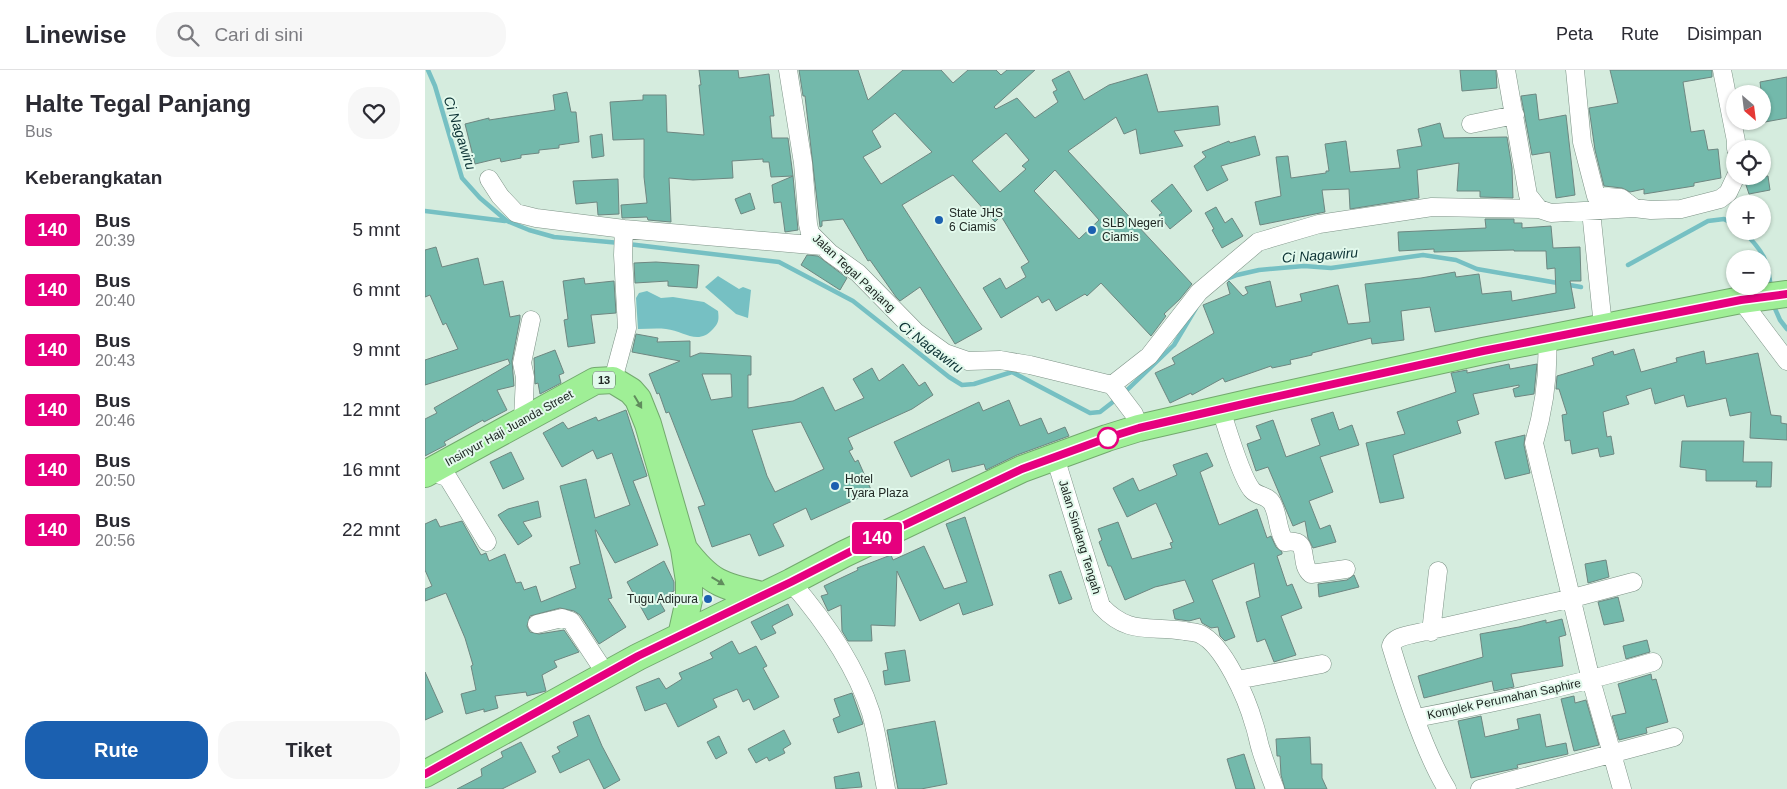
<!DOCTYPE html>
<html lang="id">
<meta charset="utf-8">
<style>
:root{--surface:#fff;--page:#f7f7f7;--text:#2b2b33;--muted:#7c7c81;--line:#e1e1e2;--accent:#1b60b0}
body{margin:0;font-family:Arial,sans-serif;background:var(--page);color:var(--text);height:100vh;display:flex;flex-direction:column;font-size:19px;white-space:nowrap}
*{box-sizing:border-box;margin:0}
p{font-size:16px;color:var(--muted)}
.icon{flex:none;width:28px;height:28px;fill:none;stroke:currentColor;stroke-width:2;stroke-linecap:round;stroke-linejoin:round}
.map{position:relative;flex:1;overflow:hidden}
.sheet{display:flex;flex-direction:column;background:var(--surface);width:425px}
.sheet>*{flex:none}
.badge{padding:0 10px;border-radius:4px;font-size:18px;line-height:32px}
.needle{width:32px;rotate:152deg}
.fabs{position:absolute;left:1301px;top:15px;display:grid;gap:10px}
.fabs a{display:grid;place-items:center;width:45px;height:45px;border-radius:50%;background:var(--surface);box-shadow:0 1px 4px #0004;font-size:25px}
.map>.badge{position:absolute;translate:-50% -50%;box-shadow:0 0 0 2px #fff}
h2{padding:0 25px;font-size:19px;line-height:45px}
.round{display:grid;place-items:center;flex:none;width:52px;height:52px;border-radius:20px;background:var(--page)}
.summary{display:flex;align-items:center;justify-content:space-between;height:85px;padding:0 25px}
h1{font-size:24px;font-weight:600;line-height:38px}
.primary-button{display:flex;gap:10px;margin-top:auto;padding:10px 25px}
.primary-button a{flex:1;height:58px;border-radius:20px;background:var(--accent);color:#fff;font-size:20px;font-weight:600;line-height:58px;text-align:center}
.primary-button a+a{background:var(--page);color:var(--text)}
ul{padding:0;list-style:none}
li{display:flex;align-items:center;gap:15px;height:60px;padding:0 25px}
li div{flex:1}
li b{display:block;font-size:19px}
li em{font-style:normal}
li .badge{min-width:55px;font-weight:700;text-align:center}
header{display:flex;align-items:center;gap:30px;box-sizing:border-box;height:70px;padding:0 25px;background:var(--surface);border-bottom:1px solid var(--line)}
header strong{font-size:24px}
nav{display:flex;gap:28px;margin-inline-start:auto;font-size:18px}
.search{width:350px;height:45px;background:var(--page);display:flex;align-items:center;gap:12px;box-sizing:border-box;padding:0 18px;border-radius:20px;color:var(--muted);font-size:19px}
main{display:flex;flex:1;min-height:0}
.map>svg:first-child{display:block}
.water{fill:#76c0c3}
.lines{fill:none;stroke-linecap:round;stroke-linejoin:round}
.stream{stroke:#76c0c3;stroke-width:4.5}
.building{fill:#73b9ab;stroke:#6e8781;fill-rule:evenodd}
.minor-casing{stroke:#7e9387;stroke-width:19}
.highway-casing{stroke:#73a96e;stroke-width:28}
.minor{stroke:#fff;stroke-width:18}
.highway{stroke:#9fef96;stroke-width:26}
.oneway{fill:#608c5d}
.line-casing{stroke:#fff;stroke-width:11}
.line{stroke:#e6007e;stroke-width:8}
.poi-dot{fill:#1b60b0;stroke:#e2f9ec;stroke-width:2}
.stop-dot{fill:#fff;stroke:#e6007e;stroke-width:2.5}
.labels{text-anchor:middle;stroke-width:4;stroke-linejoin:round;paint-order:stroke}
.shield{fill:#e2f9ec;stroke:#5a6760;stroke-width:1}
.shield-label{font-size:11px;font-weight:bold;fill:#202824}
.poi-label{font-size:12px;fill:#202824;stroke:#e2f9ec;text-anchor:start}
.street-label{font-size:12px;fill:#202824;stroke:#e2f9ec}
.water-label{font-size:14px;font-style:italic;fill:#0c3234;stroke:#e2f9ec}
</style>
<header>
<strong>Linewise</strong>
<div class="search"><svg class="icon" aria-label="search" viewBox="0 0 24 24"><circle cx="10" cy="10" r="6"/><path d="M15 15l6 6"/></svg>Cari di sini</div>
<nav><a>Peta</a><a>Rute</a><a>Disimpan</a></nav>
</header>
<main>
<section class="sheet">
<div class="summary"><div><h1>Halte Tegal Panjang</h1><p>Bus</p></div><a class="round"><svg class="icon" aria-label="heart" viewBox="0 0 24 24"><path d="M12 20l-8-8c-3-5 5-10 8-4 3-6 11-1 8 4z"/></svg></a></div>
<h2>Keberangkatan</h2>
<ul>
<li><span class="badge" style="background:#e6007e;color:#fff">140</span><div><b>Bus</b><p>20:39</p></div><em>5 mnt</em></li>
<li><span class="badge" style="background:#e6007e;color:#fff">140</span><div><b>Bus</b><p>20:40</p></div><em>6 mnt</em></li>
<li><span class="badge" style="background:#e6007e;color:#fff">140</span><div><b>Bus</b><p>20:43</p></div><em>9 mnt</em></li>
<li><span class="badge" style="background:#e6007e;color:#fff">140</span><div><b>Bus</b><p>20:46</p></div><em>12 mnt</em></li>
<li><span class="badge" style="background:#e6007e;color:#fff">140</span><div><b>Bus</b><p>20:50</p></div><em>16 mnt</em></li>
<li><span class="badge" style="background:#e6007e;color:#fff">140</span><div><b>Bus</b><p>20:56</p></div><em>22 mnt</em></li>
</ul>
<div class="primary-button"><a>Rute</a><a>Tiket</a></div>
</section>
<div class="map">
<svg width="1362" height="719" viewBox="0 0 1362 719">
<rect width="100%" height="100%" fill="#d5ecde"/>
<!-- water -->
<path class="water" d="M293 206 314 219 318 217 326 220 323 248 311 244 280 217Z
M222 221 236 228 248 227 279 232 293 241C294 249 294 253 288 259 273 276 259 261 241 259 232 258 222 259 213 259L211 228 214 223Z"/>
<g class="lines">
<!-- stream -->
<path class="stream" d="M3 0 10 16 37 108 55 128 82 151 104 160 129 167 195 173
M0 141 80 151
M1318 161C1339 182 1343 190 1346 219
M203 174 354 192 428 231 524 307 537 315 549 314 587 302 665 343 675 342 693 328
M1203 195 1283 151 1299 149 1310 155
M799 210 812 205 834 200 879 196 906 198 998 185 1031 190 1052 199 1156 217
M1348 234 1355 250 1362 259
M699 323 749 275 771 238"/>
</g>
<!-- building -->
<path class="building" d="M274 0H313L314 8 344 4 349 46H345L347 68H363L368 106 346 107 344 92H338V89L307 91 308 108 268 110 244 108 246 152 223 150 222 147 197 148 196 135 222 133 219 107V69L188 70 185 32 218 30V25H241L242 62 279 65 274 15H276Z
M374 0H433L443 30 478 0H516L528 13 543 0H571L576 5 582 0H610L569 37 571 39 592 28 610 48 633 32 628 22 632 20 627 10 644 1 659 30 684 15 722 4 733 42 793 36 795 55 749 61 758 76 715 84 711 59 699 64 691 47 643 81 767 214 755 229 739 244 741 246 726 266 676 213 662 226 660 224 631 241 624 229 617 233 613 226 576 248 558 218 575 208 581 219 601 207 596 197 604 192 576 146 570 152 528 105 477 135 557 259 530 274 495 217 475 231 471 227 445 190 443 191 418 149 397 151V156L395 157 380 26H378ZM470 43 507 82 456 114 438 87 456 77 447 61ZM581 63 604 90 597 96 601 99 575 122 547 91ZM630 100 674 150 654 169 609 121Z
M1035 0H1071L1072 18 1037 21Z
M1185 0H1287V7L1258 12 1266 62 1279 60 1283 80 1293 79 1296 108 1269 113V116L1219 124V119L1205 122 1197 118 1179 116 1170 80 1164 38 1193 33Z
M1362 7V48L1340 52 1335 12Z
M142 22 146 42H151L154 72 134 75V78L114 80V83L96 85V88L76 92 75 88 50 94 40 54 64 48V50L130 40 128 25Z
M1111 24 1114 50 1141 45 1150 125 1131 128 1125 82 1107 85 1096 26Z
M1015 53 1019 68 1082 67 1087 98 1088 128 1055 127V121H1032L1034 93 992 100 994 128 925 139 924 119 897 120 900 142 835 155 830 132 856 126 851 87 863 86 866 108 901 103V101H904L900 74 921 71 925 102 975 98 972 80 997 76 993 59Z
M177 64 179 86 167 88 165 66Z
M830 66 835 85 796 96 803 110 782 121 769 96 781 87 777 82 804 71 805 73Z
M368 106 373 160 360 162 356 132 349 133 347 115Z
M1321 106H1343L1345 120 1324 124 1320 112Z
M193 109 194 144 173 145 172 132 151 134 148 111Z
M747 114 767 141 745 159 734 145 737 143 726 131Z
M325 123 330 139 316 144 310 129Z
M791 137 800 153 807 148 818 166 797 178 787 160 789 159 780 143Z
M1060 149H1089V153H1097V158L1126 156 1128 178 1155 177 1156 211H1145L1150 238 1010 262 1005 237 976 241 979 270 947 274 946 268 887 283V285L865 290 866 294 847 298 846 296 800 312 798 308 767 325 766 323 745 333 730 303 750 294 747 288 789 263 778 235 805 224 802 213 804 211 818 226 823 223 820 217 845 211 851 237 877 231 875 224 913 215 923 254 945 252 940 214 996 208 1030 202 1031 207 1054 204 1057 224 1086 221 1087 231 1131 223 1130 198 1122 199 1121 181H1089V180L1009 182V179L974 181 973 162 1061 158Z
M11 177 17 197 53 188 59 215 78 211 85 247 95 245V249L87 291 89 316 72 320 82 340 59 352 58 350 19 372 21 375 0 386V349L12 343 9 338 85 294 83 289 0 315V290L33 279 21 253 18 255 5 225 0 227V180Z
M382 185 393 186 422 208 415 220 376 195Z
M231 192 274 195 272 218 243 216V211L210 213 209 193Z
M159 208 160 214 189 211 191 243 166 245 170 273 143 277 139 250 143 249 138 211Z
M211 264 233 268 232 272 265 271V287L275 283 326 286V305H323V338L368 331 398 317 410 341 439 328 428 309 447 298 454 311 478 294 494 316 500 312 508 325 487 339 423 368 428 379 424 381 430 392 433 390 447 422 386 450 381 438 348 454 359 476 334 486 325 464 287 477 273 437 280 435 244 342 241 343 234 323 232 324 224 304 255 291 207 282ZM277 304H306L307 327 286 330ZM376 352 399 399 350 422 342 406 327 360Z
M1209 279 1216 302 1252 292 1251 288 1279 281 1281 294 1333 283 1346 345 1356 346V353L1362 354V370L1325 368 1326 342 1305 346 1301 328 1262 337 1259 325 1230 334 1226 318 1201 326 1204 334 1178 342 1182 367 1186 366 1189 384 1175 387 1173 378 1147 384 1145 370 1140 371 1137 345 1142 344 1134 319H1131L1132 306 1169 295 1167 288 1188 281 1189 285Z
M130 280 139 303 134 305 136 313 115 324 113 313 110 314 109 288Z
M1084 294 1085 299 1112 294 1109 324 1090 327 1088 319 1094 317V315L1048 324 1054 344 1032 351 1036 363 968 385 979 428 955 433 941 373 980 364 972 342 1031 322 1026 303 1042 300V303Z
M584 330 595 356 616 348 623 364 640 357 644 366 592 385 561 400 559 394 527 402 524 389 486 407 469 372 554 332 558 341Z
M201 340 222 406 208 411 233 475 190 493 171 460H170L187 528 183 529 201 557 174 574 155 545 149 541 135 538 105 546 102 556 105 562 114 564 139 560 154 582 129 591 132 597 117 605 121 621 102 626 101 622 70 626 73 638 59 642V639L41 644 36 624 51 620 46 596 48 595 40 568 21 523 0 531V519L7 516 0 500V454L11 449 15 457 37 451 56 485 61 483 64 491 80 484 91 513 96 512 99 520 111 516 116 532 151 518 145 497 155 494 135 416 161 409 170 448 205 435 187 383 172 389 168 380 137 397 118 363 138 352 143 359 171 347 173 351Z
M908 342 914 360 927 355 934 375 895 387 908 422 884 431 895 459 905 455 911 472 888 478 883 468 880 451 868 456 843 397 831 401 822 374 836 369 831 356 848 350 861 387 895 375 886 349Z
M1100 365 1099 375 1105 403 1080 409 1070 372Z
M1257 371H1319L1318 392H1347L1346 417H1331L1332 411H1281V400L1255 397Z
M86 382 99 409 78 419 65 392Z
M782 383 788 396 775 402 794 455 832 439 842 468 846 466 851 477 857 482V484L852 486 862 516 867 514 877 538 856 546 871 585 849 592 840 569 832 572 821 532 835 527 829 493 787 510 810 567 800 571 795 566 793 557 786 558 777 553 775 548 764 551 750 549 748 540 769 532 760 510 730 517 700 530 686 496H683L674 472 677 470 673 459 693 452 707 489 747 478 745 473 748 472 731 433 702 447 688 418 708 408 714 421 752 405 748 395Z
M113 431 116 447 98 452 107 466 93 475 73 445 83 439Z
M540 447 568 535 538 545 534 533 495 551 472 501 470 556 446 555 447 571H423L417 561 416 535 403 541 396 526 403 524 399 516 433 500 432 498 466 485 468 490 499 476 519 519 542 512 521 454Z
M1181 490 1184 507 1163 513 1160 494Z
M239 491 249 512V521L233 529 240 541 223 550 202 512Z
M636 501 647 529 634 534 624 505Z
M929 505 934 517 894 527 893 514 922 510Z
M1193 527 1199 551 1179 555 1173 532Z
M363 534 368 545 347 556 351 563 336 570 326 552Z
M1137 549 1141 565 1134 567 1138 596 1086 604 1089 617 1069 621 1067 611 999 628 993 606 1058 587 1055 564 1094 557 1121 550V553Z
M1222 570 1225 582 1201 589 1198 576Z
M307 571 314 584 331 576 342 596 338 598 354 627 329 640 324 629 318 632 312 619 288 629 292 637 253 657 241 633 220 641 211 617 234 608 241 619 257 609 254 603 288 588 285 583Z
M480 580 485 611 460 615 458 601 463 600 460 583Z
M0 602 18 642 0 650Z
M1226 604 1227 610 1231 609 1243 652 1221 658 1222 663 1194 670 1187 646 1201 643 1193 614Z
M427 623 438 654 413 663 408 649 415 646 409 629Z
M1149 626 1150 633 1161 630 1174 675 1149 681 1136 629Z
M1115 644 1121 677 1141 673 1143 684 1092 695 1093 698 1046 708 1033 651 1056 646 1060 667 1094 659 1092 649Z
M164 645 177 676 195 710 179 719 164 689 135 703 127 686 135 682 132 677 153 666 148 652Z
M510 651 522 714 496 719H473L462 660Z
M359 660 366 674 358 679 360 683 344 691 342 687 331 693 323 679Z
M294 666 302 683 291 689 282 672Z
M885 667 886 694H897V708L902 719H860L856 705 855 686H852L851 669Z
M96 672 111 702 77 719H32L57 706 56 699 78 687 76 682Z
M819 684 830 719H811L802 689Z
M434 702 437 717 411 719 409 707Z"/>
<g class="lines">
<!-- minor casing -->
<g class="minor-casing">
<path id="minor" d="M363 0 378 93 383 154 385 163 405 183 433 203 491 262 520 283 543 291 575 290 605 295 687 315 709 344 714 358
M1081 0 1103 125 1114 139 1126 143 1209 138 1226 140 1256 139 1295 129 1303 123 1311 106
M1150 0 1157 72 1171 126 1196 128 1208 137
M1297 0 1311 71V79
M1046 54 1090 45
M64 109 75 126 91 143 111 148 199 159 398 176
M1166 141 1178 256
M1316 230 1362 291
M1122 268C1124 304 1119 339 1109 373L1166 610 1197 719
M188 310 202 258 198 185 199 159
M687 315 724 286 774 222 833 172 894 154 1007 137 1114 139
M796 340C802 358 816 407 827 420 833 427 844 425 848 435 854 447 852 460 860 472 888 468 872 492 886 504L921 499
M98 350 100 307 97 293 106 250
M630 387 676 536C704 566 724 555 760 561 764 562 771 562 775 564 799 575 822 629 829 654 832 662 833 671 836 680 840 693 845 706 850 719
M4 401C11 405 17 404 23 408L62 472
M366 512C399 550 430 594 446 643 453 668 456 694 461 719
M112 554 137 548 146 551 181 604
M1006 562 1013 501
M812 610 897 594
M991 648C1071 633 1150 615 1228 592
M1022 719C999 682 979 619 966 576 969 567 980 566 988 564L1148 528 1208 512
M1055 719 1249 667"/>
</g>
<!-- highway casing -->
<g class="highway-casing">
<path id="highway" d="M0 404 170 311 188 310 206 321 213 329 223 354 259 479 264 511V530L256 566
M259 479C285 513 296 516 337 525
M0 704 213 587 366 512 419 484 597 399 682 368 714 358 836 330 1058 281 1316 230 1362 224"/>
</g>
<!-- minor -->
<use href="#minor" class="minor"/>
<!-- highway -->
<use href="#highway" class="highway"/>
</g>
<!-- one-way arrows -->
<defs><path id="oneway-solid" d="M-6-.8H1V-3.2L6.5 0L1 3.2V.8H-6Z" transform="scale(1.25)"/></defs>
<g class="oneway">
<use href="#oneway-solid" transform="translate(213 332) rotate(59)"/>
<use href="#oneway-solid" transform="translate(293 511) rotate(31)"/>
</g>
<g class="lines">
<!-- line casing -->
<g class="line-casing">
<path id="line" d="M0 704 213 586 366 512 450 469 597 399 682 368 714 358 836 330 1058 281 1316 230 1362 224"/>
</g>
<!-- line -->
<use href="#line" class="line"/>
</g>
<!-- markers -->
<g class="poi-dot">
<circle cx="514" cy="150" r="5"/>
<circle cx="667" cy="160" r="5"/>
<circle cx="410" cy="416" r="5"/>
<circle cx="283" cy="529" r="5"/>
</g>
<circle class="stop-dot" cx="683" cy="368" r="10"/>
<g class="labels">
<!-- shield labels -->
<rect class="shield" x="168" y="301.5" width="22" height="17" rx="4"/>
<g class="shield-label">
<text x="179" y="314">13</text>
</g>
<!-- poi labels -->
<g class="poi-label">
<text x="524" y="147">State JHS<tspan x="524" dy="14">6 Ciamis</tspan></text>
<text x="677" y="157">SLB Negeri<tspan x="677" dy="14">Ciamis</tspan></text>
<text x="420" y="413">Hotel<tspan x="420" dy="14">Tyara Plaza</tspan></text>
<text x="273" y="533" text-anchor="end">Tugu Adipura</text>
</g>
<!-- street labels -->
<g class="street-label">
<text transform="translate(429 203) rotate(43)" y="4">Jalan Tegal Panjang</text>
<text transform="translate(84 358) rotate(-29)" y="4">Insinyur Haji Juanda Street</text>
<text transform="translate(655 467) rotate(73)" y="4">Jalan Sindang Tengah</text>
<text transform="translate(1079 629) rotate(-12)" y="4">Komplek Perumahan Saphire</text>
</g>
<!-- water labels -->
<g class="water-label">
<text transform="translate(35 63) rotate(72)" y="5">Ci Nagawiru</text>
<text transform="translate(895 185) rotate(-4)" y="5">Ci Nagawiru</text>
<text transform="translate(506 277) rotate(37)" y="5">Ci Nagawiru</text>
</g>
</g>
</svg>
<div class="fabs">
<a><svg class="needle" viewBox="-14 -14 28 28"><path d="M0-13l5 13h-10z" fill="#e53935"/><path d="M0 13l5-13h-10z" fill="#7c7c81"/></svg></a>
<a><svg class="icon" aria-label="locate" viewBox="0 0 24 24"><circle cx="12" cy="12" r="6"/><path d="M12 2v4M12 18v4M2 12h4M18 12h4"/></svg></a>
<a>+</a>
<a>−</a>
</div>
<b class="badge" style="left:452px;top:468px;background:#e6007e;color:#fff">140</b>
</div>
</main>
